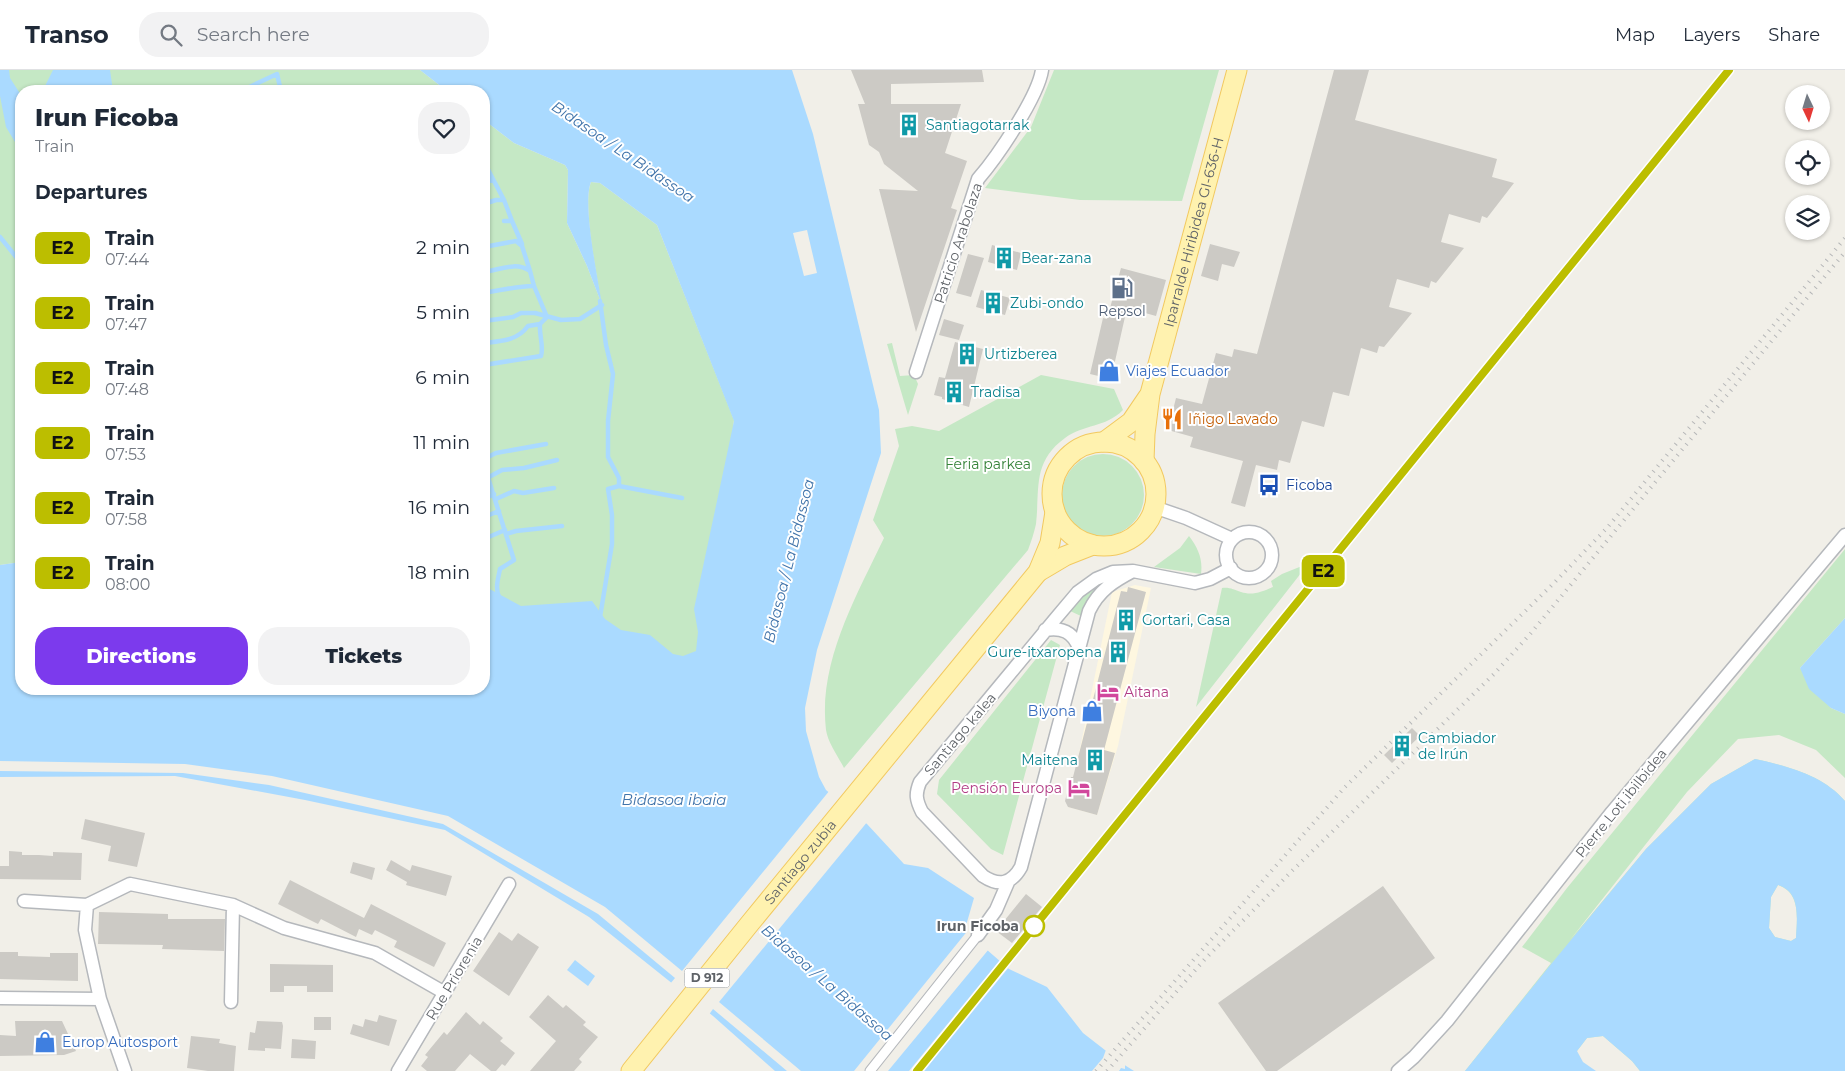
<!DOCTYPE html>
<meta charset="utf-8">
<style>
:root{--surface:#fff;--page:#f2f2f3;--text:#1f2937;--muted:#747a83;--line:#e0e1e3;--accent:#7c3aed}
body{margin:0;font-family:Montserrat,sans-serif;background:var(--page);color:var(--text);height:100vh;display:flex;flex-direction:column;font-size:19px;white-space:nowrap}
*{box-sizing:border-box;margin:0}
p{font-size:16px;color:var(--muted)}
.icon{flex:none;width:28px;height:28px;fill:none;stroke:currentColor;stroke-width:2;stroke-linecap:round;stroke-linejoin:round}
.map{position:relative;flex:1;overflow:hidden}
.panel{position:absolute;left:15px;top:15px;width:475px;height:610px;display:flex;flex-direction:column;background:var(--surface);border-radius:20px;box-shadow:0 1px 4px #0004}
.panel>*{flex:none}
.badge{padding:0 10px;border-radius:8px;font-size:18px;line-height:32px}
.needle{width:32px;rotate:176deg}
.tools{position:absolute;left:1785px;top:15px;display:grid;gap:10px}
.tools a{display:grid;place-items:center;width:45px;height:45px;border-radius:50%;background:var(--surface);box-shadow:0 1px 4px #0004;font-size:25px}
.map>.badge{position:absolute;translate:-50% -50%;box-shadow:0 0 0 2px #fff}
h2{padding:0 20px;font-size:19px;line-height:45px}
.round{display:grid;place-items:center;flex:none;width:52px;height:52px;border-radius:20px;background:var(--page)}
.summary{display:flex;align-items:center;justify-content:space-between;height:85px;padding:0 20px}
h1{font-size:24px;font-weight:800;line-height:38px}
.button{display:flex;gap:10px;margin-top:auto;padding:10px 20px}
.button a{flex:1;height:58px;border-radius:20px;background:var(--accent);color:#fff;font-size:20px;font-weight:800;line-height:58px;text-align:center}
.button a+a{background:var(--page);color:var(--text)}
ul{padding:0;list-style:none}
li{display:flex;align-items:center;gap:15px;height:65px;padding:0 20px}
li div{flex:1}
li b{display:block;font-size:19px}
li em{font-style:normal}
li .badge{min-width:55px;font-weight:700;text-align:center}
header{display:flex;align-items:center;gap:30px;box-sizing:border-box;height:70px;padding:0 25px;background:var(--surface);border-bottom:1px solid var(--line)}
header strong{font-size:24px}
nav{display:flex;gap:28px;margin-inline-start:auto;font-size:18px}
.search{width:350px;height:45px;background:var(--page);display:flex;align-items:center;gap:12px;box-sizing:border-box;padding:0 18px;border-radius:20px;color:var(--muted);font-size:19px}
.map>svg:first-child{display:block}
.commercial{fill:#fef7e0}
.green{fill:#c5e8c5;fill-rule:evenodd}
.water{fill:#aadaff;fill-rule:evenodd}
.pier{fill:#f1efe8}
.lines{fill:none;stroke-linecap:round;stroke-linejoin:round}
.stream{stroke:#aadaff;stroke-width:4.5}
.building{fill:#cccac5}
.pedestrian-casing{stroke:#b5b8bc;stroke-width:11}
.minor-casing{stroke:#b5b8bc;stroke-width:15}
.primary-casing{stroke:#f2c960;stroke-width:21}
.pedestrian{stroke:#fff;stroke-width:9}
.minor{stroke:#fff;stroke-width:12}
.primary{stroke:#fff2af;stroke-width:19}
.rail{stroke:#b6b7b8;stroke-width:4;stroke-dasharray:1 6;stroke-linecap:butt}
.line-casing{stroke:#fff;stroke-width:11}
.line{stroke:#bcbe00;stroke-width:8}
.stop-dot{fill:#fff;stroke:#bcbe00;stroke-width:2.5}
.labels{text-anchor:middle;stroke-width:4;stroke-linejoin:round;paint-order:stroke}
.shield{fill:#fff;stroke:#8f9295;stroke-width:1}
.shield-label{font-size:12px;font-weight:bold;fill:#5f6368}
.culture-label{font-size:14px;fill:#0d838f;stroke:#fff;text-anchor:start}
.street-label{font-size:14px;fill:#5f6368;stroke:#fff}
.service-label{font-size:14px;fill:#4e5e75;stroke:#fff}
.shop-label{font-size:14px;fill:#366cbe;stroke:#fff;text-anchor:start}
.food-label{font-size:14px;fill:#c56008;stroke:#fff;text-anchor:start}
.park-label{font-size:14px;fill:#348238;stroke:#fff}
.transit-label{font-size:14px;fill:#164399;stroke:#fff;text-anchor:start}
.hotel-label{font-size:14px;fill:#b23c85;stroke:#fff;text-anchor:start}
.stop-label{font-size:14px;font-weight:bold;fill:#5f6368;stroke:#fff;text-anchor:end}
.water-label{font-size:15px;font-style:italic;fill:#4174aa;stroke:#fff}
</style>
<header>
<strong>Transo</strong>
<div class="search"><svg class="icon" aria-label="search" viewBox="0 0 24 24"><circle cx="10" cy="10" r="6"/><path d="M15 15l6 6"/></svg>Search here</div>
<nav><a>Map</a><a>Layers</a><a>Share</a></nav>
</header>
<div class="map">
<svg width="1845" height="1001" viewBox="0 0 1845 1001">
<rect width="100%" height="100%" fill="#f1efe8"/>
<!-- commercial -->
<path class="commercial" d="M1135 515 1151 518 1118 676 1097 745 1068 737 1112 522Z"/>
<!-- green -->
<path class="green" d="M0 0H420L447 21H21V492L0 495Z
M1054 0H1219L1182 131 1080 130 985 118 1031 57Z
M484 50 514 73 565 95 568 100 567 153 587 196 601 232C597 205 582 134 591 112L600 113 657 155 734 350 704 609 484 534Z
M892 273 900 306 914 305 918 314 908 345 887 274Z
M1041 305 1114 319 1123 340C1105 358 1084 354 1065 368 1032 392 1040 419 1036 454 1034 463 1031 472 1028 480L844 698C838 686 828 673 826 660 818 592 856 527 884 468L873 450 899 376 895 359 912 356 939 361Z
M1062 425a41 41 0 1 1 82 0a41 41 0 1 1-82 0Z
M1189 466C1198 478 1203 489 1201 504L1154 497 1180 478Z
M1845 479V548L1800 598 1831 638 1845 644V708L1816 680 1779 665 1738 669 1687 722 1570 870 1646 779 1711 714 1755 689C1787 696 1823 705 1845 731V1001H1640L1632 991 1603 966 1587 968 1577 981 1465 1001 1551 893 1522 877 1567 818ZM1778 815C1801 823 1797 848 1796 868L1791 871 1775 867 1769 858 1771 827Z
M1302 496 1305 498 1196 637 1222 518C1230 517 1234 520 1241 522 1253 526 1263 521 1273 517L1271 511 1282 504Z
M1108 508 1083 547 1068 540 1079 527Z
M1051 570 1060 575 1003 785 991 779 937 724 939 710Z"/>
<!-- water -->
<path class="water" d="M0 0H9L10 8 21 25V82L6 57 0 26Z
M53 0H110L113 21H40L43 20Z
M420 0H792L813 64 879 340 881 383 817 580 805 638 806 661 819 707 826 720 867 754 904 794 928 798 974 828 965 859 985 875 986 879 1009 899 1047 917 1083 963 1123 994 1134 1001H775L713 946 589 847 445 760 305 730 175 706 0 707V495L21 492V619H484V516L521 536 592 531 605 549 621 560 650 565 673 584 683 586 696 581 698 562 694 539 734 351 657 155 600 113 591 112C582 134 598 208 602 235L587 196 567 153 568 100 565 95 514 73 484 50V21H447Z
M1845 548V644L1831 638 1809 619 1800 598Z
M1755 689C1787 696 1823 705 1845 731V1001H1640L1632 991 1603 966 1587 968 1577 981 1583 992 1596 1001H1465L1552 893 1646 779 1711 714ZM1778 815C1801 822 1797 848 1796 868L1791 871 1775 867 1769 858 1771 827Z
M575 890 595 906 588 916 567 900Z"/>
<!-- pier -->
<path class="pier" d="M807 160 817 203 804 206 793 163Z
M0 691 185 694 272 706 448 746 605 837 682 901 830 720 868 751 719 932 801 1001H787L713 939 708 946 670 914 675 908 598 844 443 754 269 715 183 703 0 701Z
M969 859 987 873 989 879 888 1001H854Z
M1000 890 1009 897 924 1001H909Z
M1107 977 1125 993V999L1121 998 1119 1001H1092L1103 988Z"/>
<g class="lines">
<!-- stream -->
<path class="stream" d="M241 21 277 4 281 21
M484 92 494 111
M484 110 494 111 504 130
M484 134 496 130H504L512 151
M504 151H512L522 174
M0 167 21 193
M484 177 516 171 522 176 530 201
M484 202C500 200 515 191 530 201L534 216
M484 223C495 221 525 215 534 216L547 247
M484 251 513 247 521 243H535L561 250 580 249 602 235
M484 273C501 271 517 271 528 256L540 254
M484 295 541 286C544 276 539 266 540 254L547 247
M18 323 21 320
M484 389 496 383 546 374
M484 395 514 490 500 499C498 509 495 518 499 527
M489 407 502 400 524 398 557 390
M619 416 682 428
M484 429 494 424
M496 429 514 421 523 423 554 418
M484 447 499 441
M506 464 516 461 562 456
M484 469 505 460
M600 547 612 474V445L608 419 619 416V408L608 387V351L613 304 606 275 600 231"/>
</g>
<!-- building -->
<path class="building" d="M851 0H982L984 12 891 14V34H961L945 83 967 91 951 138 957 140 916 262 879 119 918 121 884 94 879 82 869 75 858 34H865Z
M1334 0H1369L1355 50 1497 89 1492 107 1514 113 1487 148 1482 146 1480 153 1449 144 1441 172 1464 178 1436 213 1431 211 1429 218 1397 209 1389 237 1412 243 1384 277 1379 276 1377 283 1361 278 1349 326 1333 322 1324 357 1302 351 1290 393 1279 390 1277 400 1256 395 1245 437 1231 433 1243 391 1190 377 1193 367 1168 360 1176 328 1202 334 1216 283 1232 287 1234 279 1257 284Z
M1210 174 1240 182 1234 197 1222 194 1218 211 1201 206Z
M992 175 1021 183 1017 200 988 192Z
M968 184 984 188 971 227 956 223Z
M1121 198 1166 210 1156 246 1127 238 1111 309 1090 304 1103 248 1107 249Z
M981 220 1010 228 1005 245 976 237Z
M944 249 964 255 959 270 939 265Z
M955 272 983 279 969 337 942 329V327L934 325 939 307 945 308Z
M1128 517 1146 522 1104 680 1115 683 1097 745 1068 737 1065 731 1071 707H1073L1121 521 1127 522Z
M1412 658 1420 666 1392 693 1384 685Z
M85 749 145 763 137 797 108 791 111 776 81 769Z
M9 781 22 782V785H39L53 786V782L82 783 81 810 0 809V796H9Z
M391 790 410 801 412 795 452 806 446 826 406 815 407 812 386 800Z
M353 792 375 798 372 810 350 803Z
M290 810 364 848 371 834 446 873 434 897 394 877 397 871 375 860 372 865 359 859 356 867 321 849 318 854 278 834Z
M1383 816 1435 888 1277 1001H1266L1218 933Z
M1026 824 1042 837 1012 873 996 861Z
M99 842 168 844V849H225L224 881 162 879 163 875 98 874Z
M499 862 512 871 518 863 539 877 509 926 473 901Z
M0 882H18V886L50 887V883H78V911L0 909Z
M270 894 333 895V922H307V916H284V922H270Z
M548 925 563 938 566 935 586 952 583 955 598 967 579 989 582 992 574 1001H530L556 971 529 947Z
M466 942 480 955 483 951 503 968 500 971 515 983 505 996 502 994 496 1001H491L470 984 455 1001H427L421 996 428 987 425 985 444 962 447 965Z
M379 945 397 950 389 976 350 964 353 954 363 957 365 949 377 952Z
M314 947H331V960H314Z
M15 951H62L76 981 64 985 0 986V965L16 966Z
M257 951 282 952 283 956 281 979 265 978V981L248 980 250 962 255 963Z
M191 966 220 969 219 973 236 976 234 1001H208L187 998Z
M292 969 316 971 315 989 291 988Z"/>
<g class="lines">
<!-- pedestrian casing -->
<g class="pedestrian-casing">
<path id="pedestrian" d="M870 1001 978 865"/>
</g>
<!-- minor casing -->
<g class="minor-casing">
<path id="minor" d="M916 302 978 109C997 87 1038 27 1042 0
M1154 437 1186 448 1232 469
M1226 485a23 23 0 1 1 46 0a23 23 0 1 1-46 0Z
M1133 501C1114 511 1099 520 1089 541L1021 797C1011 815 998 816 983 806L922 742C916 730 915 724 920 712L1056 548 1078 522 1096 509 1113 502 1133 501 1195 513 1210 509 1231 498
M1045 560C1062 557 1073 562 1079 578
M24 831 87 835
M978 865 996 840 1009 810
M0 928 100 929
M231 932 233 835
M125 1001 100 929 85 860 87 835 130 814 233 835 284 858 375 883 445 923
M398 1001 509 814
M1398 1001 1414 987 1447 951 1612 742 1845 465"/>
</g>
<!-- primary casing -->
<g class="primary-casing">
<g id="primary">
<path d="M1104 372 1131 352 1148 327"/>
<circle cx="1104" cy="424" r="52"/>
<path id="s1" d="M1144 391 1145 364 1150 324 1237 0"/>
<path d="M1038 502 1065 486 1093 475"/>
<path id="s2" d="M631 1001 751 852 1038 502 1050 473 1055 442"/>
</g>
</g>
<!-- pedestrian -->
<use href="#pedestrian" class="pedestrian"/>
<!-- minor -->
<use href="#minor" class="minor"/>
<!-- primary -->
<use href="#primary" class="primary"/>
<!-- rail -->
<path class="rail" d="M917 1001 1729 0
M1096 1001 1345 717 1555 512 1607 458 1845 168
M1107 1001 1205 889 1294 799 1494 604 1531 563 1845 182"/>
</g>
<g class="lines">
<!-- line casing -->
<g class="line-casing">
<path id="line" d="M917 1001 1729 0"/>
</g>
<!-- line -->
<use href="#line" class="line"/>
</g>
<!-- icons -->
<defs>
<g id="building-bare" transform="scale(1.725)"><path d="M-4-6H4V6H1V3H-1V6H-4ZM-2.5-4.3h1.7v1.8h-1.7ZM.8-4.3h1.7v1.8H.8ZM-2.5-1h1.7V.8h-1.7ZM.8-1h1.7V.8H.8Z" fill="#0f9aa8" stroke="#fff" stroke-width="2.5" paint-order="stroke"/></g>
<g id="fuel-bare" transform="scale(1.725)"><path d="M-5.5-6h7V0h2V4h1.3V-2.5L3-4.5l.8-.8L6-3V5H2.5V1h-1V6h-7ZM-4.2-4.7v3.2H.2V-4.7Z" fill="#5c6f8a" stroke="#fff" stroke-width="2.5" paint-order="stroke"/></g>
<g id="shop-bare" transform="scale(1.725)"><path d="M-5-2.5h2.3a2.7 3.5 0 0 1 5.4 0H5L5.5 6h-11ZM-1.5-2.5h3a1.5 2.3 0 0 0-3 0Z" fill="#3f7fe0" stroke="#fff" stroke-width="2.5" paint-order="stroke"/></g>
<g id="restaurant-bare" transform="scale(1.725)"><path d="M-5-6h1v4h1v-4h1v4h1v-4h1v5L-1.5 .5V6h-2V.5L-5-1ZM5-6V6H3V1.5H1.5Q1.5-4 5-6Z" fill="#e8710a" stroke="#fff" stroke-width="2.5" paint-order="stroke"/></g>
<g id="bus-bare" transform="scale(1.725)"><path d="M-5-6H5V4H4V6H2V4H-2V6H-4V4H-5ZM-3.5-4V0h7V-4ZM-3.5 1.2v1.5H-2V1.2ZM2 1.2v1.5H3.5V1.2Z" fill="#1a4fb4" stroke="#fff" stroke-width="2.5" paint-order="stroke"/></g>
<g id="hotel-bare" transform="scale(1.725)"><path d="M-6-4.5h1.5V1H6V5H4.5V3h-9V5H-6ZM-4 0a1.8 1.8 0 1 1 3.6 0ZM.5 0V-2.5h3Q6-2.5 6 0Z" fill="#d1479c" stroke="#fff" stroke-width="2.5" paint-order="stroke"/></g>
</defs>
<g fill-rule="evenodd">
<use href="#building-bare" x="909" y="55"/>
<use href="#building-bare" x="1004" y="188"/>
<use href="#fuel-bare" x="1122" y="218"/>
<use href="#building-bare" x="993" y="233"/>
<use href="#building-bare" x="967" y="284"/>
<use href="#shop-bare" x="1109" y="301"/>
<use href="#building-bare" x="954" y="322"/>
<use href="#restaurant-bare" x="1172" y="349"/>
<use href="#bus-bare" x="1269" y="415"/>
<use href="#building-bare" x="1126" y="550"/>
<use href="#building-bare" x="1118" y="582"/>
<use href="#hotel-bare" x="1108" y="622"/>
<use href="#shop-bare" x="1092" y="641"/>
<use href="#building-bare" x="1402" y="676"/>
<use href="#building-bare" x="1095" y="690"/>
<use href="#hotel-bare" x="1079" y="718"/>
<use href="#shop-bare" x="45" y="972"/>
</g>
<!-- markers -->
<circle class="stop-dot" cx="1034" cy="856" r="10"/>
<g class="labels">
<!-- shield labels -->
<rect class="shield" x="684.5" y="898.5" width="45" height="19" rx="4"/>
<g class="shield-label">
<text x="707" y="912">D 912</text>
</g>
<!-- culture labels -->
<g class="culture-label">
<text x="926" y="60">Santiagotarrak</text>
<text x="1021" y="193">Bear-zana</text>
<text x="1010" y="238">Zubi-ondo</text>
<text x="984" y="289">Urtizberea</text>
<text x="971" y="327">Tradisa</text>
<text x="1142" y="555">Gortari, Casa</text>
<text x="1102" y="587" text-anchor="end">Gure-itxaropena</text>
<text x="1418" y="673">Cambiador<tspan x="1418" dy="16">de Irún</tspan></text>
<text x="1078" y="695" text-anchor="end">Maitena</text>
</g>
<!-- street labels -->
<g class="street-label">
<text dy="5" stroke="none"><textPath href="#s1" startOffset="235">Iparralde Hiribidea GI-636-H</textPath></text>
<text transform="translate(958 173) rotate(-72)" y="5">Patricio Arabolaza</text>
<text transform="translate(960 664) rotate(-50)" y="5">Santiago kalea</text>
<text transform="translate(1621 733) rotate(-51)" y="5">Pierre Loti ibilbidea</text>
<text dy="5" stroke="none"><textPath href="#s2" startOffset="269">Santiago zubia</textPath></text>
<text transform="translate(454 908) rotate(-59)" y="5">Rue Priorenia</text>
</g>
<!-- service labels -->
<g class="service-label">
<text x="1122" y="246">Repsol</text>
</g>
<!-- shop labels -->
<g class="shop-label">
<text x="1126" y="306">Viajes Ecuador</text>
<text x="1076" y="646" text-anchor="end">Biyona</text>
<text x="62" y="977">Europ Autosport</text>
</g>
<!-- food labels -->
<g class="food-label">
<text x="1188" y="354">Iñigo Lavado</text>
</g>
<!-- park labels -->
<g class="park-label">
<text x="988" y="399">Feria parkea</text>
</g>
<!-- transit labels -->
<g class="transit-label">
<text x="1286" y="420">Ficoba</text>
</g>
<!-- hotel labels -->
<g class="hotel-label">
<text x="1124" y="627">Aitana</text>
<text x="1062" y="723" text-anchor="end">Pensión Europa</text>
</g>
<!-- stop labels -->
<g class="stop-label">
<text x="1019" y="861">Irun Ficoba</text>
</g>
<!-- water labels -->
<g class="water-label">
<text transform="translate(623 82) rotate(34)" y="5">Bidasoa / La Bidassoa</text>
<text transform="translate(789 491) rotate(-76)" y="5">Bidasoa / La Bidassoa</text>
<text x="674" y="735">Bidasoa ibaia</text>
<text transform="translate(827 913) rotate(41)" y="5">Bidasoa / La Bidassoa</text>
</g>
</g>
</svg>
<div class="tools">
<a><svg class="needle" viewBox="-14 -14 28 28"><path d="M0-13l5 13h-10z" fill="#e53935"/><path d="M0 13l5-13h-10z" fill="#747a83"/></svg></a>
<a><svg class="icon" aria-label="locate" viewBox="0 0 24 24"><circle cx="12" cy="12" r="6"/><path d="M12 2v4M12 18v4M2 12h4M18 12h4"/></svg></a>
<a><svg class="icon" aria-label="layers" viewBox="0 0 24 24"><path d="M12 4l9 5-9 5-9-5zM3 14l9 5 9-5"/></svg></a>
</div>
<b class="badge" style="left:1323px;top:501px;background:#bcbe00;color:#111">E2</b>
<section class="panel">
<div class="summary"><div><h1>Irun Ficoba</h1><p>Train</p></div><a class="round"><svg class="icon" aria-label="heart" viewBox="0 0 24 24"><path d="M12 20l-8-8c-3-5 5-10 8-4 3-6 11-1 8 4z"/></svg></a></div>
<h2>Departures</h2>
<ul>
<li><span class="badge" style="background:#bcbe00;color:#111">E2</span><div><b>Train</b><p>07:44</p></div><em>2 min</em></li>
<li><span class="badge" style="background:#bcbe00;color:#111">E2</span><div><b>Train</b><p>07:47</p></div><em>5 min</em></li>
<li><span class="badge" style="background:#bcbe00;color:#111">E2</span><div><b>Train</b><p>07:48</p></div><em>6 min</em></li>
<li><span class="badge" style="background:#bcbe00;color:#111">E2</span><div><b>Train</b><p>07:53</p></div><em>11 min</em></li>
<li><span class="badge" style="background:#bcbe00;color:#111">E2</span><div><b>Train</b><p>07:58</p></div><em>16 min</em></li>
<li><span class="badge" style="background:#bcbe00;color:#111">E2</span><div><b>Train</b><p>08:00</p></div><em>18 min</em></li>
</ul>
<div class="button"><a>Directions</a><a>Tickets</a></div>
</section>
</div>
